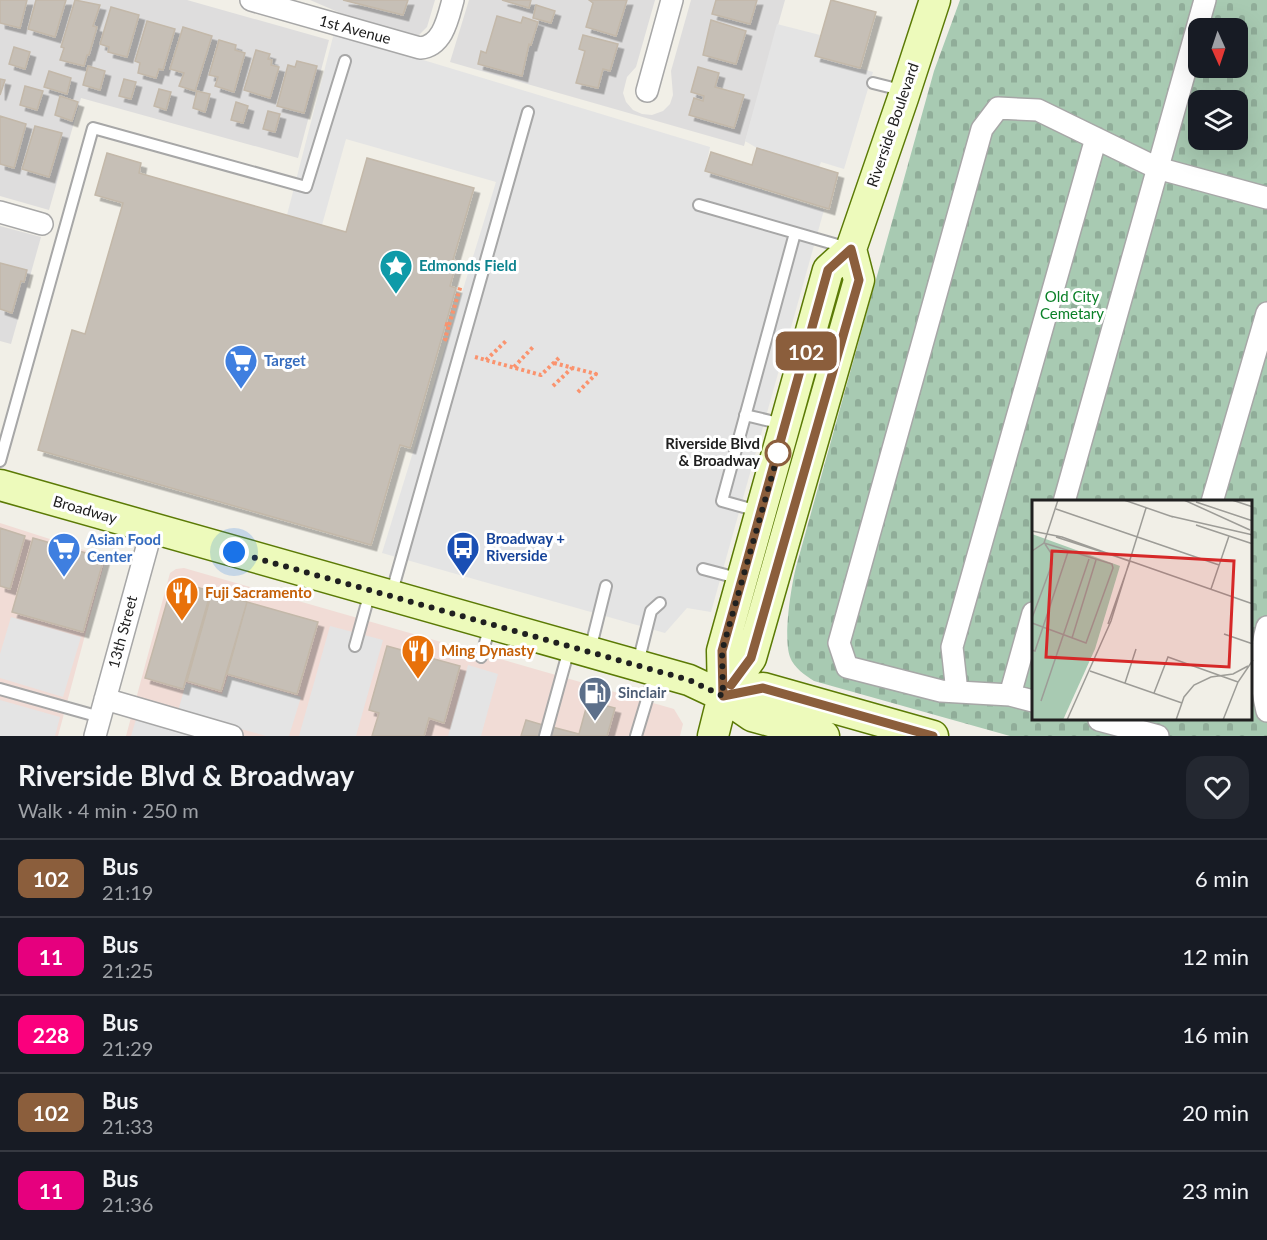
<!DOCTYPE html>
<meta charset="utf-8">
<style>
:root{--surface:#171b24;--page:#242831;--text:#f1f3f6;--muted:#9ea1a6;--line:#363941}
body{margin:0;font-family:Lato,sans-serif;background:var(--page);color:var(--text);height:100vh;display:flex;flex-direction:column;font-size:22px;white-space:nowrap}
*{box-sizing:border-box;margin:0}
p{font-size:20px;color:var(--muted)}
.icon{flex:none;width:33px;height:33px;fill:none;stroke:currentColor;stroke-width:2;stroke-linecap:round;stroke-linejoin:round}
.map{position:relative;height:736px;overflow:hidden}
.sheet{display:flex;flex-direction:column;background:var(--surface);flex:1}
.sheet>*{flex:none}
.badge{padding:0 12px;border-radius:9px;font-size:21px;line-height:39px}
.needle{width:39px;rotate:177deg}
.fabs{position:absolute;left:1188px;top:18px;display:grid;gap:12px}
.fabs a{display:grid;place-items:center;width:60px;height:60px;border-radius:12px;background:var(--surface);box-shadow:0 6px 24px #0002;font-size:30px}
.you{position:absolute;width:30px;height:30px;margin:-15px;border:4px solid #fff;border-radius:50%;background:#1a73e8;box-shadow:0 0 0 9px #1a73e833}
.map>.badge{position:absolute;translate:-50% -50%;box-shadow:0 0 0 3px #fff}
.round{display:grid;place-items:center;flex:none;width:63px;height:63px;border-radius:18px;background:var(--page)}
.overview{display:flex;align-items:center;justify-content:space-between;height:102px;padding:0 18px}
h1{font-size:28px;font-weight:700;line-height:45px}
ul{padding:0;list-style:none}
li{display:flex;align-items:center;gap:18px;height:78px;padding:0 18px;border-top:2px solid var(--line)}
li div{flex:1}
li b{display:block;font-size:22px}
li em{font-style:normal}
li .badge{min-width:66px;font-weight:700;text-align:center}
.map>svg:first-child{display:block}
.residential{fill:#dedddd}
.commercial{fill:#f1dcd6}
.cemetery{fill:url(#cemetery-stones);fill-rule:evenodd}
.parking{fill:#e4e4e4}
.building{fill:#c6bfb6;stroke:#c3b8a9;stroke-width:1.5;filter:url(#shadow)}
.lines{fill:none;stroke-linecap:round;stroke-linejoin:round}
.lane-casing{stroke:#a7a7a7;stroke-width:14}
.street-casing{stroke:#a7a7a7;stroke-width:24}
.secondary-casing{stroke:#5b7a05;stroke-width:33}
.path{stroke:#fa936e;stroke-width:4;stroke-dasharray:3 3;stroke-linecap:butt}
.lane{stroke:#fff;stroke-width:10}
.street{stroke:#fff;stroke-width:21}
.secondary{stroke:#edfabb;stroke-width:30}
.line-casing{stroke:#fff;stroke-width:14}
.line{stroke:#8b5e3c;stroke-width:9}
.walk{stroke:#202020;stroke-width:6;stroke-dasharray:0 10.8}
.stop-dot{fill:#fff;stroke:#8b5e3c;stroke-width:3}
.labels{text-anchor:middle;stroke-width:6;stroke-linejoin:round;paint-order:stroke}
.street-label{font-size:15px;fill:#202020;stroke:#fff}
.culture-label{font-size:15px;font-weight:bold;fill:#0d838f;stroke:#fff;text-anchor:start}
.park-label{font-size:15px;fill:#0b8128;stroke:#fff}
.shop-label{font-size:15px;font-weight:bold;fill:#366cbe;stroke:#fff;text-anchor:start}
.stop-label{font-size:15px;font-weight:bold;fill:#202020;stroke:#fff;text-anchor:end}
.transit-label{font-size:15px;font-weight:bold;fill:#164399;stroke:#fff;text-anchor:start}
.food-label{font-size:15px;font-weight:bold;fill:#c56008;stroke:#fff;text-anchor:start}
.service-label{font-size:15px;font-weight:bold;fill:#4e5e75;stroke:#fff;text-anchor:start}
.inset-road{fill:none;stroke:#9d9c97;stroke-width:1.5}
.view{fill:#d62828;fill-opacity:0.15;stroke:#d62828;stroke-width:3}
.inset-edge{fill:none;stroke:#202020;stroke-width:3}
</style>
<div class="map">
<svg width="1267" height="736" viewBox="0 0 1267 736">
<defs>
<pattern id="cemetery-stones" width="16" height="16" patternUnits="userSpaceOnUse" patternTransform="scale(1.5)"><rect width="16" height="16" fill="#a8cab2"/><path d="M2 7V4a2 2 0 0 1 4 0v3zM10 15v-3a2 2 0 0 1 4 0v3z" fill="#90ad99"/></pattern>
<filter id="shadow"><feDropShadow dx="5.5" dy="5.5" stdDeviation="0" flood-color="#0004"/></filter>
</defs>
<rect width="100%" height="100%" fill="#f1efe7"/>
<!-- residential -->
<path class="residential" d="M0 0H187L329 40 298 158 81 98 49 210 0 196Z
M310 0H435L427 27 419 35 414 36 359 21Z
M469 0H655L636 67 627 77 623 93 626 102 633 110 642 114 652 115 663 111 670 104 673 95 671 71 691 0H785L744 146 450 62Z
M0 226 41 237 11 344 0 341Z"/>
<!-- commercial -->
<path class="commercial" d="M0 523 106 557 58 736H0Z
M184 568 674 709 683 724 680 736H126L170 573 176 569Z"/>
<!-- cemetery -->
<path class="cemetery" d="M960 0H1267V736H1010L814 681C805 675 794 668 790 657 783 638 791 587 796 567L934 71ZM1198 28H1238V68H1198ZM1198 100H1238V140H1198ZM1033 502H1250V720H1033Z"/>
<!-- parking -->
<path class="parking" d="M777 24 820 35 815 56 873 72 844 169 821 162 819 167 757 148 745 141Z
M334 33 710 147 705 171 824 210 711 612 687 608 665 633 382 553 496 182 346 139 322 225 287 215Z
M11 617 81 637 63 697 0 678V654Z
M330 626 383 640 356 736H299Z
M468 665 498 674 481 736H448Z
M228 676 301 697 289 736H266L178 711 186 683 222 694Z
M0 700 60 717 55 736H0Z
M137 716 206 736H131Z"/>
<!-- building -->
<path class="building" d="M0 0H27L20 28 0 23Z
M36 0H66L55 37 28 29Z
M75 0 100 5 93 26 97 27 89 55H87L84 66 60 60 64 48 61 47Z
M343 0H408L403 15Z
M502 0H531L529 8Z
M589 0H627L616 36 586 27 593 3Z
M716 0H757L750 24 712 14Z
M831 0 876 12 860 68 815 56Z
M536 5 555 11 551 23 533 18Z
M111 7 139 15 127 57 108 52 109 47 100 44Z
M497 16 521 23 523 17 538 22 531 45 529 44 522 76 478 64 481 51 486 53Z
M711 20 746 31 736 64 703 55Z
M147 21 175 29 163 70 159 69 156 78 138 73 140 63 135 61Z
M183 27 212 36 195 91 179 86 184 73 170 69Z
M583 35 618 44 610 71 603 69 598 88 576 83 585 51 579 49Z
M219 40 236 45 235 50 245 53 234 92 215 86 218 77 209 75Z
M14 47 30 52 25 69 9 64Z
M256 50 270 54 268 59 272 60 271 65 279 67 270 98 244 90Z
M297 61 317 66 304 113 277 106 288 65 295 67Z
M88 66 105 71 100 90 83 85Z
M698 67 719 73 715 87 744 95 734 128 689 115 694 98 703 101 704 96 691 92Z
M49 71 71 78 67 94 44 87Z
M0 79 5 80 0 95Z
M124 79 136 82 131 99 119 96Z
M25 86 43 91 37 110 20 105Z
M159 89 171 92 166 110 154 106Z
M197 91 210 94 205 112 193 108Z
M60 96 78 102 72 121 55 115Z
M236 102 248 106 243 123 231 120Z
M268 111 280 114 275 132 263 129Z
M0 116 26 124 14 168 0 164Z
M35 126 62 133 49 177 22 169Z
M757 148 838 173 829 209 705 171 711 152 752 165Z
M107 153 141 163 139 173 346 232 367 158 474 188 453 260 457 261 450 286 456 288 410 448 400 445 371 545 38 450 72 330 85 334 123 203 95 195Z
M0 263 27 270 24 282 21 281 12 313 0 309Z
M0 528 25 536 10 589 0 586Z
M33 538 104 558 83 632 12 612Z
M173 581 211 591 183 689 145 678Z
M212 592 247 602 221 691 187 681Z
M247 602 318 622 297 694 227 674Z
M387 646 460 666 444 723 429 718 424 736H372L379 713 369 710Z
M588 701 615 708 607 736H550L552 727 579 734Z
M526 720 543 725 540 736H521Z"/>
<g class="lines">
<!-- lane casing -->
<g class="lane-casing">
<path id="lane" d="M873 83 905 91
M699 205 848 248
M745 415 783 424
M0 461 93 128 306 187 345 61
M758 511 722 501 795 233
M703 569 741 579
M391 595 528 112
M355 646 370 592
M590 650 606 586
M481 657 490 626
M638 663 651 611 660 603
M0 689 100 717
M545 736 569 649
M636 736 655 673"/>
</g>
<!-- street casing -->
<g class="street-casing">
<path id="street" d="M251 0 420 48C443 46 448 18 453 0
M647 91 672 0
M0 212 42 224
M1064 502 1205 0
M1212 502 1267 313
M1267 627C1259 655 1260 682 1267 711
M957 692 952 647 1096 138
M1010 695 1033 613
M105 699 232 736
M1033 701 1010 695 941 691 847 667 839 643 982 129 998 108 1038 110 1157 168 1267 198
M1099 720 1158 736
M95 736 152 529"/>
</g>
<!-- secondary casing -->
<g class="secondary-casing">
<path id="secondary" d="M0 485 689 680 723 696 752 716 824 736
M723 696 751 658 859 280 851 249
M723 696 763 688 933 736
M713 736 723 696 722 651 828 270 851 249 903 98 935 0"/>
</g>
<!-- path -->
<path class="path" d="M445 324 449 325 445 339 449 341
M449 325 461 285
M475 357 541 375 561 356
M486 360 506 341
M554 363 596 374 576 394
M514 367 533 347
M553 386 572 368"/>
<!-- lane -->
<use href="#lane" class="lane"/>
<!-- street -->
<use href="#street" class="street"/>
<!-- secondary -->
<use href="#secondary" class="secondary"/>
</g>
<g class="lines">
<!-- line casing -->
<g class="line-casing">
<path id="line" d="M731 685 751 658 859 280 851 249 828 270 722 651 723 696 763 688 933 736"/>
</g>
<!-- line -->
<use href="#line" class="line"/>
<!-- walk -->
<path class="walk" d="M234 552 689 680 723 696 722 651 781 444 778 453"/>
</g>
<!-- icons -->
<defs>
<g id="sight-pin" transform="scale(1.725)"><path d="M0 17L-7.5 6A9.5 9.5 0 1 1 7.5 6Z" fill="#0f9aa8" stroke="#fff"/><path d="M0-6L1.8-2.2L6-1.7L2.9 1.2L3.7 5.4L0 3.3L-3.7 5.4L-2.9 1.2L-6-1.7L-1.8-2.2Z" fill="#fff"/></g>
<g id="supermarket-pin" transform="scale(1.725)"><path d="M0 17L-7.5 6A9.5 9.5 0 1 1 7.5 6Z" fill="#3f7fe0" stroke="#fff"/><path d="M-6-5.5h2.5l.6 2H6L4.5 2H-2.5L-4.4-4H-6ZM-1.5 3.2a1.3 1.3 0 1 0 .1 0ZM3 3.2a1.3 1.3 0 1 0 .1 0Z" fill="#fff"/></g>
<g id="bus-pin" transform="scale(1.725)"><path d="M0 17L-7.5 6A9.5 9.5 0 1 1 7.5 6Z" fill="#1a4fb4" stroke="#fff"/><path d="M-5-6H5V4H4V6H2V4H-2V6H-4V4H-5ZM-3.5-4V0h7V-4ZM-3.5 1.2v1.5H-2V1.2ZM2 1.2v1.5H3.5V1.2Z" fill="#fff"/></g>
<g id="restaurant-pin" transform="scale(1.725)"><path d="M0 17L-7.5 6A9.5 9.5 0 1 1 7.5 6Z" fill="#e8710a" stroke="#fff"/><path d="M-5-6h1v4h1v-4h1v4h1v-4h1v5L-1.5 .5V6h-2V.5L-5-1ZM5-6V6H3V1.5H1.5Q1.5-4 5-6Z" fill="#fff"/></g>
<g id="fuel-pin" transform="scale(1.725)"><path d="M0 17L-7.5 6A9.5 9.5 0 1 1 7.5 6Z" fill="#5c6f8a" stroke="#fff"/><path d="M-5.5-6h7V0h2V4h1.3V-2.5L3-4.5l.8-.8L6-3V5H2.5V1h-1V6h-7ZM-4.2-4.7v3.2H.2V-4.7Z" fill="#fff"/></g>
</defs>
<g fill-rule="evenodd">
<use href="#sight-pin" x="396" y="266"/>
<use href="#supermarket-pin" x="241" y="361"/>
<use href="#bus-pin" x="463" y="548"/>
<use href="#supermarket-pin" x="64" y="549"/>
<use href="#restaurant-pin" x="182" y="593"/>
<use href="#restaurant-pin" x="418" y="651"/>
<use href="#fuel-pin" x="595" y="693"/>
</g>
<!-- markers -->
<circle class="stop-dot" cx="778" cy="453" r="12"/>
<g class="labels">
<!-- street labels -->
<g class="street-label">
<text transform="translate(355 30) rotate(15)" y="5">1st Avenue</text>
<text transform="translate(893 125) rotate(-71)" y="5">Riverside Boulevard</text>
<text transform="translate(85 510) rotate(16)" y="5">Broadway</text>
<text transform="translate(123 632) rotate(-75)" y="5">13th Street</text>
</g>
<!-- culture labels -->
<g class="culture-label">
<text x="419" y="271">Edmonds Field</text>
</g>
<!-- park labels -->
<g class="park-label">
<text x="1072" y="302">Old City<tspan x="1072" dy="17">Cemetary</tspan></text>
</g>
<!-- shop labels -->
<g class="shop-label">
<text x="264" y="366">Target</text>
<text x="87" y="545">Asian Food<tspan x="87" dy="17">Center</tspan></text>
</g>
<!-- stop labels -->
<g class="stop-label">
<text x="760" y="449">Riverside Blvd<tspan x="760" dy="17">&amp; Broadway</tspan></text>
</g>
<!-- transit labels -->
<g class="transit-label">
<text x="486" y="544">Broadway +<tspan x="486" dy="17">Riverside</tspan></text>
</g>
<!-- food labels -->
<g class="food-label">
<text x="205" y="598">Fuji Sacramento</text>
<text x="441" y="656">Ming Dynasty</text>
</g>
<!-- service labels -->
<g class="service-label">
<text x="618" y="698">Sinclair</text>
</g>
</g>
<!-- overview -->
<g transform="translate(1032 500)">
<rect width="220" height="220" fill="#f1efe7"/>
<path d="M0 34 88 66 63 149 31 220H0Z" fill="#a8cab2"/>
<path class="inset-road" d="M92 0 141 17M152 0 218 30M200 0 221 7M164 2 221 21M24 9 187 65M138 16 221 35M164 25 221 44M0 31 30 37 97 61M24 37 98 61M0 51 12 43 26 0M98 61 221 104M179 89 197 36M0 118 20 64 19 53 13 44M0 123 54 143 81 68 80 64 12 43M76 124 98 61M192 134 221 144M40 138 64 60M0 150 3 151 36 52M58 171 150 203M93 183 104 149M122 193 136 157 206 182M9 201 57 59M35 220 79 121 114 8M144 220 152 197 162 185 179 177 201 174 216 166M191 220 206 182 221 160"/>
<path class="view" d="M20 51 202 61 197 167 14 157Z"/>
<rect width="220" height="220" class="inset-edge"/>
</g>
</svg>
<div class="fabs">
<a><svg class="needle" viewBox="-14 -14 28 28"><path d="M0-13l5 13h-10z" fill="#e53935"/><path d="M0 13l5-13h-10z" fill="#9ea1a6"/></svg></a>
<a><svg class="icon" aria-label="layers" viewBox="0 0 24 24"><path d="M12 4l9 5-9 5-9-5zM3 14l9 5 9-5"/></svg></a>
</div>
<div class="you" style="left:234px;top:552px"></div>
<b class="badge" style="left:806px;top:351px;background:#8b5e3c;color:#fff">102</b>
</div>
<section class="sheet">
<div class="overview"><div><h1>Riverside Blvd &amp; Broadway</h1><p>Walk · 4 min · 250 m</p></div><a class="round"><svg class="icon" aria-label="heart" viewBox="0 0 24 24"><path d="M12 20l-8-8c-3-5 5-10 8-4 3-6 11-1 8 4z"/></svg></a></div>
<ul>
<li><span class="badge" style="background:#8b5e3c;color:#fff">102</span><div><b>Bus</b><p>21:19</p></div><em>6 min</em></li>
<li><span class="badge" style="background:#e6007e;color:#fff">11</span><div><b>Bus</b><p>21:25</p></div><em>12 min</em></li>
<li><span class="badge" style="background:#fa007d;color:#fff">228</span><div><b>Bus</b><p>21:29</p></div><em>16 min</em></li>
<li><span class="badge" style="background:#8b5e3c;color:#fff">102</span><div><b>Bus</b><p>21:33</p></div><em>20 min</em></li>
<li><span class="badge" style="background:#e6007e;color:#fff">11</span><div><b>Bus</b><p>21:36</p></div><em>23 min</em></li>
</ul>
</section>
